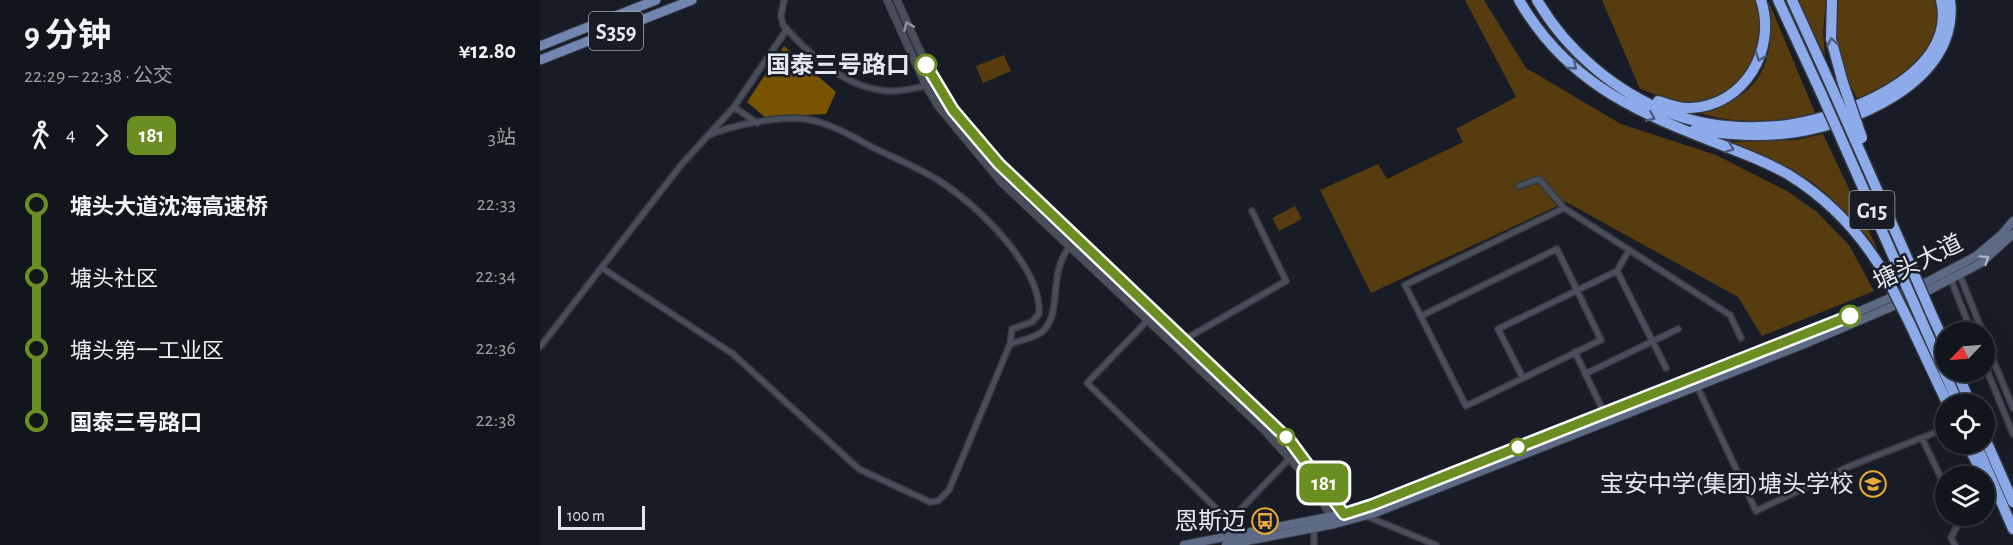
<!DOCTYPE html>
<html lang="zh">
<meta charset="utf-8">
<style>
:root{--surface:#11151c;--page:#1a1e25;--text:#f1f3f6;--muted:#9c9fa3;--line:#30343b}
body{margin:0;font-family:"Alegreya Sans","Noto Sans SC",sans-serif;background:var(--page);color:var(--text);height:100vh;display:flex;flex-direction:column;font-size:22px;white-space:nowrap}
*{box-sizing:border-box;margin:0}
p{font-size:20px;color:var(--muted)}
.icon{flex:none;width:33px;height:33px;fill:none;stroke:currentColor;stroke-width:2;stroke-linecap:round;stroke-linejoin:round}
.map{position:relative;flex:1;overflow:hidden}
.panel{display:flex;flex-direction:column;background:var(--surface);width:540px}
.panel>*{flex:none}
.badge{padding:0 12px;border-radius:9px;font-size:21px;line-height:39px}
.needle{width:39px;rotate:245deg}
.fabs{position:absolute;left:1395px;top:322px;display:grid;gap:12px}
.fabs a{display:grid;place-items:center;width:60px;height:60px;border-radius:50%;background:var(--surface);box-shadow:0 6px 24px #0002,0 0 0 2px var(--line);font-size:30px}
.scale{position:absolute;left:18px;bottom:15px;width:87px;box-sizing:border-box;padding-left:6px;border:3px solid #e3e7ee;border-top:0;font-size:16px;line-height:21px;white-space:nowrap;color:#e3e7ee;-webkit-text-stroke:4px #171c26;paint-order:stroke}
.map>.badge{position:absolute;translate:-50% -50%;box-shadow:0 0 0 3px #fff}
.legs{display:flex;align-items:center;gap:9px;height:66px;padding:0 24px;font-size:20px}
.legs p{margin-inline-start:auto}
.summary{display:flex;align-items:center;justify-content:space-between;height:102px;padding:0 24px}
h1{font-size:33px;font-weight:700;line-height:45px}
ul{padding:0 24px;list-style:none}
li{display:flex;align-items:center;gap:21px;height:72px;font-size:22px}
li i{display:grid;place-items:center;width:9px;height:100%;margin:0 8px;background:currentColor}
li i::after{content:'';width:15px;height:15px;margin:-8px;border:4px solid;border-radius:50%;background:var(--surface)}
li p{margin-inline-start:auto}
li:first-child i{background:linear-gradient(#0000 50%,currentColor 0)}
li:last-child i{background:linear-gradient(currentColor 50%,#0000 0)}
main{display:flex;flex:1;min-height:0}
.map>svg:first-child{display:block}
.green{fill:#563c0e}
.water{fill:#785300}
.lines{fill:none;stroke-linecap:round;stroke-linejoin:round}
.minor-casing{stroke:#353840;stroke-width:8}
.tertiary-casing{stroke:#353840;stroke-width:9}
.secondary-casing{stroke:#353840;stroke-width:10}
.primary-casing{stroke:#353840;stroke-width:11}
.motorway-casing{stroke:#353840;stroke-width:13}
.minor{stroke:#484e5a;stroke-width:5}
.tertiary{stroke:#484e5a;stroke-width:7}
.secondary{stroke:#5d6a86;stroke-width:8}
.primary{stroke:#7186b1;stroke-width:9}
.motorway{stroke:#8dabeb;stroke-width:10}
.motorway-bridge-casing{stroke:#353840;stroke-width:13;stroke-linecap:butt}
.motorway-bridge{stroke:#8dabeb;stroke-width:10}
.oneway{stroke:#8e939d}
.oneway2{stroke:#4c5c7f}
.oneway3{stroke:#adb5c4}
.line-1-casing{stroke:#fff;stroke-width:14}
.line-1{stroke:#6b8e23;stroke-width:9}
.stop-1-dot{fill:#fff;stroke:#6b8e23;stroke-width:3}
.labels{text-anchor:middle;stroke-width:5;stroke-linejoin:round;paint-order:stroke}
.shield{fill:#171c26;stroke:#a6aab2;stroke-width:1.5}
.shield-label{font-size:22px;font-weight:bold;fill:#e3e7ee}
.stop-label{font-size:24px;font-weight:bold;fill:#e3e7ee;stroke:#171c26;text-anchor:end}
.street-label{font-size:24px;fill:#e3e7ee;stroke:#171c26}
.poi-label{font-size:24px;fill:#e3e7ee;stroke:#171c26;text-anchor:end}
</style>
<main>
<section class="panel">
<div class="summary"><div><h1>9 分钟</h1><p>22:29 – 22:38 · 公交</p></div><b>¥12.80</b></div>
<div class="legs"><svg class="icon" aria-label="walk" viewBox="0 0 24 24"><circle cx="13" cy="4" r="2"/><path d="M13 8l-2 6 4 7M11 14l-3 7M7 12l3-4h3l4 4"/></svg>4<svg class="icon" aria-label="forward" viewBox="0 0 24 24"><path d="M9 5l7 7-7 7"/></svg><b class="badge" style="background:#6b8e23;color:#fff">181</b><p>3站</p></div>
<ul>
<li><i style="color:#6b8e23"></i><b>塘头大道沈海高速桥</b><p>22:33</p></li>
<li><i style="color:#6b8e23"></i><span>塘头社区</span><p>22:34</p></li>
<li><i style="color:#6b8e23"></i><span>塘头第一工业区</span><p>22:36</p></li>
<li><i style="color:#6b8e23"></i><b>国泰三号路口</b><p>22:38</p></li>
</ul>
</section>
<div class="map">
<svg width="1473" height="545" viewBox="0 0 1473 545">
<rect width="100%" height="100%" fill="#171c26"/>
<!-- green -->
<path class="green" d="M925 0H944L986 68 1081 124 1176 155 1247 191 1277 212 1309 245 1334 291 1222 336 1198 297 1026 202 831 293 780 190 838 164 847 179 923 142 916 129 976 97Z
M1062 0H1215C1231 46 1202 102 1149 103 1133 103 1116 94 1100 89Z
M1228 0 1276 115C1234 122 1197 125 1156 112 1220 101 1238 61 1228 0Z
M1258 0H1286L1283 33 1285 56Z
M1297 0H1396C1409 50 1354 81 1318 100 1298 62 1295 43 1297 0Z
M464 55 471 71 443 83 436 66Z
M1283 134 1338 250C1319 228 1300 204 1277 186 1251 167 1219 155 1190 142L1256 140Z
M755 206 762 219 739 231 732 218Z"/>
<!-- water -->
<path class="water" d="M244 46 296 92 286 114 225 117 207 102Z"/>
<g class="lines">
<!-- minor casing -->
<g class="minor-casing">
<path id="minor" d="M244 0 241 16 243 25C271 56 305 88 348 91 360 92 374 88 386 86
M194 107 217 123
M167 136C191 125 238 116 265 119 288 122 312 136 332 147 354 158 377 167 398 180 435 203 502 266 499 314L492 322 472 329 470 344
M979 186 999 179 1024 208 1190 315 1201 338
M62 268 193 354 319 469 390 502 398 501 409 490 470 344C481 340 496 338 504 330 522 312 508 272 530 246
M1077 271 1126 368
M1408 272 1432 333
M1419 273 1443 333
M881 316 1017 249 1061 340 926 406 865 285 1024 208
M608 320 547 383 679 511 686 515 698 512 750 458
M1444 338 1473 408
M635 345 746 281 712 211
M0 347 141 165 194 107 247 29
M1035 352 1066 417
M1444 363 1473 434
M1045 374 1138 329
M983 378 958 329 1077 271 1089 250
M1156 384 1216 511 1310 466 1394 433
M1382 438 1406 488
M814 511 896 545
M774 545V527
M1415 545 1411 538 1420 520 1419 516"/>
</g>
<!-- tertiary casing -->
<g class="tertiary-casing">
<path id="tertiary" d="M347 0 386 86 398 106 461 182 723 429 768 479 794 521
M357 0 395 84 438 140 506 210 750 441 793 495 805 517"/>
</g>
<!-- secondary casing -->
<g class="secondary-casing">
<path id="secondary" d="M1380 295 1441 263 1473 234
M644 545 793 516 832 505 1264 335 1387 282 1436 256 1462 234 1473 221
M686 545 795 524 835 513 1267 343 1363 302"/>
</g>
<!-- primary casing -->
<g class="primary-casing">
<path id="primary" d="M0 46 116 0
M0 60 152 0"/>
</g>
<!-- motorway casing -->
<g class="motorway-casing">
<path id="motorway" d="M979 0C1024 78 1089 109 1169 140 1196 151 1224 160 1249 175 1291 201 1324 237 1348 280
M997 0C1026 50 1075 92 1130 113 1163 126 1203 129 1238 126 1295 121 1420 77 1401 0
M1238 0 1281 93
M1252 0 1292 88
M1292 0 1291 39 1303 83
M1118 101C1129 104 1139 109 1150 108 1205 106 1237 49 1221 0
M1154 130C1183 134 1212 137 1241 134 1308 128 1421 83 1410 0
M1315 140 1372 269
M1304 145 1361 274
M1391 313 1406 346
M1380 317 1419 405
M1369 322 1408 405
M1417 372 1431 405
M1444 436 1473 502
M1427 444 1438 465
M1436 444 1473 529"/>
</g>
<!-- minor -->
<use href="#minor" class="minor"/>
<!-- tertiary -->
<use href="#tertiary" class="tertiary"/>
<!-- secondary -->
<use href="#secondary" class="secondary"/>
<!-- primary -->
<use href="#primary" class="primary"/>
<!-- motorway -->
<use href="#motorway" class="motorway"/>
<!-- motorway-bridge casing -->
<g class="motorway-bridge-casing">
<path id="motorway-bridge" d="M1303 83 1322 138
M1292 88 1315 140
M1281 93 1304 145
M1372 269 1391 313
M1361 274 1380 317
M1348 280 1369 322"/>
</g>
<!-- motorway-bridge -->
<use href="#motorway-bridge" class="motorway-bridge"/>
</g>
<!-- one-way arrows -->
<defs><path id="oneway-chevron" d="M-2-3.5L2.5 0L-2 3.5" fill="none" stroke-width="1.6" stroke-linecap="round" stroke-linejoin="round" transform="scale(1.5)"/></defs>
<use class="oneway" href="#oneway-chevron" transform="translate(368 26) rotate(-113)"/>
<g class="oneway2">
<use href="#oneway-chevron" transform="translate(1292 42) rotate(-100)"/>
<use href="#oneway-chevron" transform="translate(1220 57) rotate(111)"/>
<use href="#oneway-chevron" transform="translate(1033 66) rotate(42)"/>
<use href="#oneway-chevron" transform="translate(1111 117) rotate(23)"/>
<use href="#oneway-chevron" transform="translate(1190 148) rotate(21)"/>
</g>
<use class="oneway3" href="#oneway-chevron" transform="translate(1445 259) rotate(-35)"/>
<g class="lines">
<!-- line-1 casing -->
<g class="line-1-casing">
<path id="line-1" d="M386 65 413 110 459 164 750 441 804 514 832 505 1310 316"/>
</g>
<!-- line-1 -->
<use href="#line-1" class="line-1"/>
</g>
<!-- icons -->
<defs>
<g id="school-ring" transform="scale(1.35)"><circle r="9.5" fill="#171c26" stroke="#e9aa38" stroke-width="1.5"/><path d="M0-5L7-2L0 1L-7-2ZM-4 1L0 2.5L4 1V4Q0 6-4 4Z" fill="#e9aa38"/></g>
<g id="bus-ring" transform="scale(1.35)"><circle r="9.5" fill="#171c26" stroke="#e9aa38" stroke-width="1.5"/><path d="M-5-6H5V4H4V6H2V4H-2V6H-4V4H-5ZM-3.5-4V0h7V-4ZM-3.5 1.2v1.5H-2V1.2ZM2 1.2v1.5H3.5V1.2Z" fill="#e9aa38"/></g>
</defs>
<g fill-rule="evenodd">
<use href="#school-ring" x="1333" y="484"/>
<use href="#bus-ring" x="725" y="521"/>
</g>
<!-- markers -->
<g class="stop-1-dot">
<circle cx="386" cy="65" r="10"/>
<circle cx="1310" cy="316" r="10"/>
<circle cx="746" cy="437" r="8"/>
<circle cx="978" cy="447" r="8"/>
</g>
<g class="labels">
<!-- shield labels -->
<g class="shield">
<rect x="49" y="12" width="54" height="38" rx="4.5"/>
<rect x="1309.5" y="191" width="45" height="38" rx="4.5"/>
</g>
<g class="shield-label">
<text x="76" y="39">S359</text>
<text x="1332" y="218">G15</text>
</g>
<!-- stop labels -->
<g class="stop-label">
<text x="370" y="73">国泰三号路口</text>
</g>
<!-- street labels -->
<g class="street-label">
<text transform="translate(1378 262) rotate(-26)" y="8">塘头大道</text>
</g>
<!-- poi labels -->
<g class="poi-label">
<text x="1314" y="492">宝安中学(集团)塘头学校</text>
<text x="706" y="529">恩斯迈</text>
</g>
</g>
</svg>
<div class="fabs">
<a><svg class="needle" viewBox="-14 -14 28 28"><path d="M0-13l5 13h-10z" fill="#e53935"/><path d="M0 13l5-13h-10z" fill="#9c9fa3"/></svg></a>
<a><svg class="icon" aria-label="locate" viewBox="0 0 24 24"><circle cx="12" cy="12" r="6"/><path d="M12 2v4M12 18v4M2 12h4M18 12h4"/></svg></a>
<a><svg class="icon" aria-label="layers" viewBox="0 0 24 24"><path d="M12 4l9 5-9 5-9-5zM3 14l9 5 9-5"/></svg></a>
</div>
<div class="scale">100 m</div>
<b class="badge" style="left:784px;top:483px;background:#6b8e23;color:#fff">181</b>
</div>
</main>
